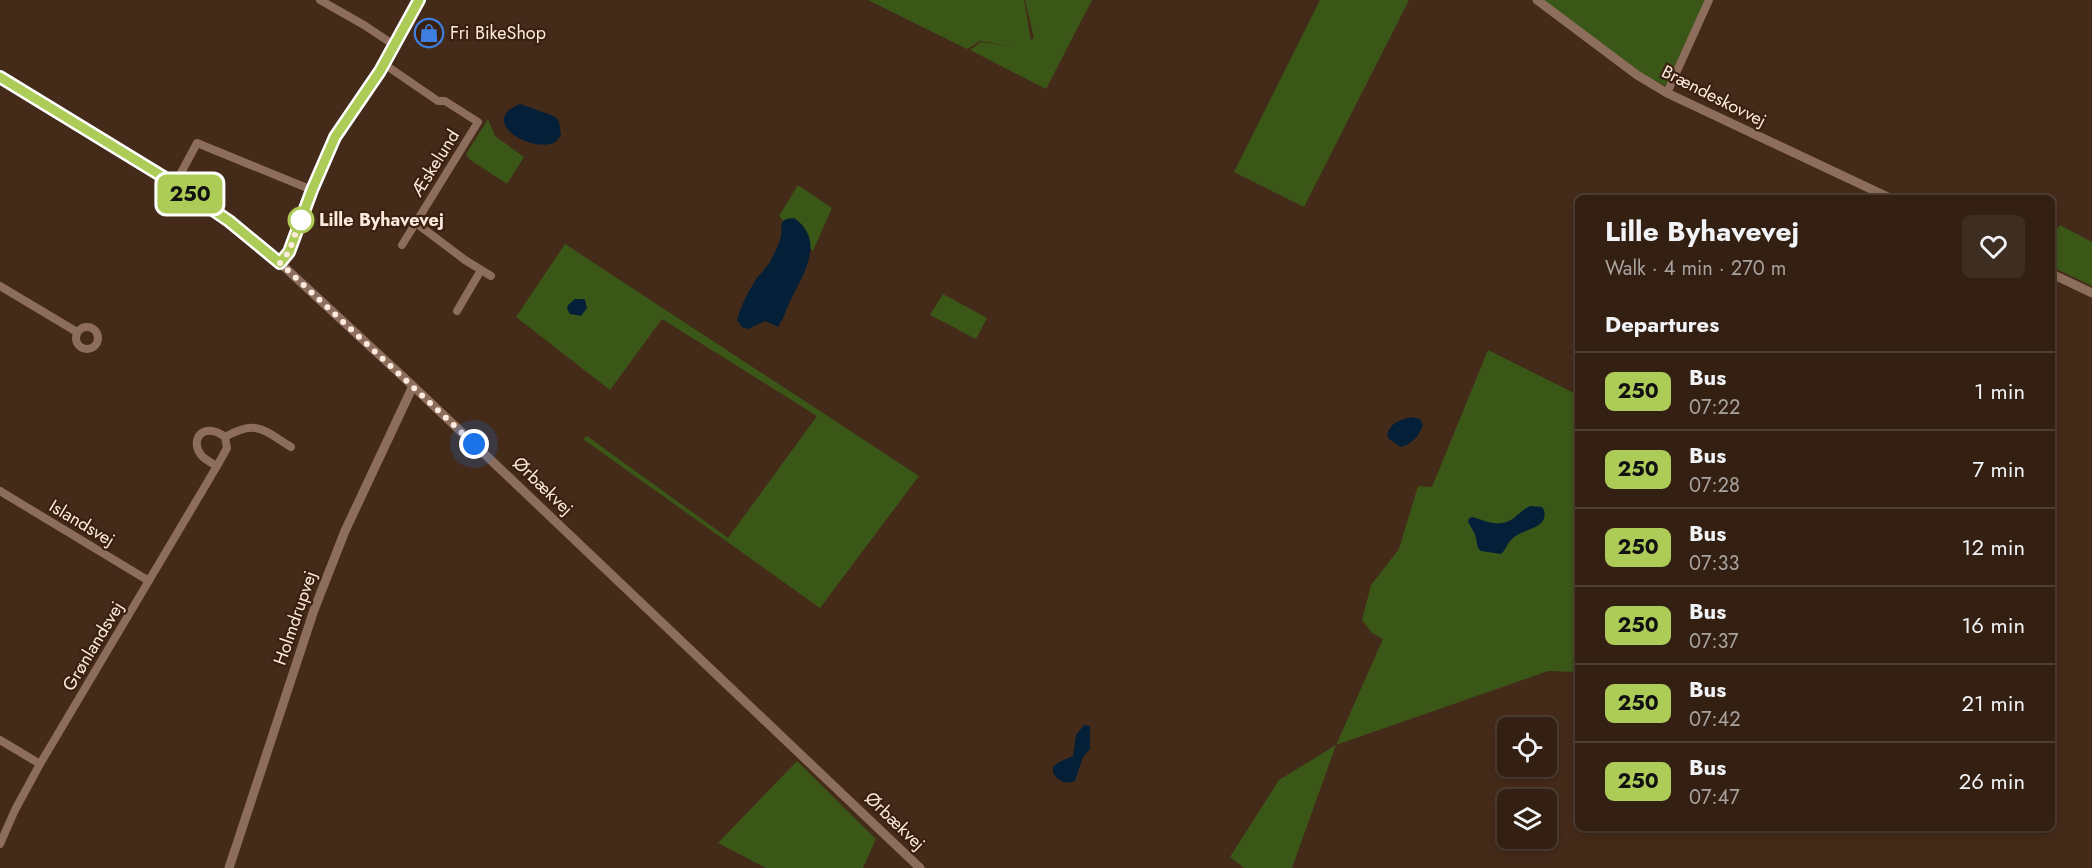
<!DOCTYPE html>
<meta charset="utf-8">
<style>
:root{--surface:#332013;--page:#3e2d21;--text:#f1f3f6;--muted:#a9a3a0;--line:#4e3e33}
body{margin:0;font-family:Jost,sans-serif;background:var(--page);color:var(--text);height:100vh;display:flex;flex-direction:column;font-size:22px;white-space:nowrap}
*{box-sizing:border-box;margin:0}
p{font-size:20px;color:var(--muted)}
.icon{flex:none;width:33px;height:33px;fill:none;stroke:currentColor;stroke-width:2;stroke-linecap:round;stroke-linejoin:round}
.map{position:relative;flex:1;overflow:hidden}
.panel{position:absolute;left:1575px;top:195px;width:480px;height:636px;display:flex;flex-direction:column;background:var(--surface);border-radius:9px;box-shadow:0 3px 9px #0003,0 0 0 2px var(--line)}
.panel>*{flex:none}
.badge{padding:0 12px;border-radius:9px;font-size:21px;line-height:39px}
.tools{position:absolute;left:1497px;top:717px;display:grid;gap:12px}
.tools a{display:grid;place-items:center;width:60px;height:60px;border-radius:9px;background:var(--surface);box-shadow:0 3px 9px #0003,0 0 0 2px var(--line);font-size:30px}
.you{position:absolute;width:30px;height:30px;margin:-15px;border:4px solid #fff;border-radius:50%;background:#1a73e8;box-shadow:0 0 0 9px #1a73e833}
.map>.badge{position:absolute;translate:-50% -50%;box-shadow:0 0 0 3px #fff}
h2{padding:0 30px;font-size:22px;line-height:54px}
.round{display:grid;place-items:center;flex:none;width:63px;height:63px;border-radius:9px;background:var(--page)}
.summary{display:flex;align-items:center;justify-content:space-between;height:102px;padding:0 30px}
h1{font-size:28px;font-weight:700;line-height:45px}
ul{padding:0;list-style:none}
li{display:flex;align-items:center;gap:18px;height:78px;padding:0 30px;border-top:2px solid var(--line)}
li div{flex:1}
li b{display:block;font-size:22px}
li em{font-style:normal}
li .badge{min-width:66px;font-weight:700;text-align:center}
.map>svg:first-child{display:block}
.green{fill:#3b5718}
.water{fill:#042039}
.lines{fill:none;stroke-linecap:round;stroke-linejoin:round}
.minor{stroke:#8d6d5b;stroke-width:8}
.tertiary{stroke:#8d6d5b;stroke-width:9}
.line-casing{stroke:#fff;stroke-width:14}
.line{stroke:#adcb57;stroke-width:9}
.walk{stroke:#fceadf;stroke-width:6;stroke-dasharray:0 10.8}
.stop-dot{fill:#fff;stroke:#adcb57;stroke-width:3}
.labels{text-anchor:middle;stroke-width:4.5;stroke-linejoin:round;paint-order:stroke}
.poi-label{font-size:18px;fill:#fceadf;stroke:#3a200f;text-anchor:start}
.street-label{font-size:18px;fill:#fceadf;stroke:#3a200f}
.stop-label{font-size:18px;font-weight:bold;fill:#fceadf;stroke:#3a200f;text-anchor:start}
</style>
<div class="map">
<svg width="2092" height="868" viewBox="0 0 2092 868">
<rect width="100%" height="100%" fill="#442a19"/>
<!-- green -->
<path class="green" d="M868 0H1024L1031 40 1034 38 1025 0H1092L1046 89 970 50 981 42 1021 48 980 41 967 49Z
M1320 0H1409L1304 207 1234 172Z
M1541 0H1705L1666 86 1644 76Z
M488 119 495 136 524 157 507 184 469 159 466 154Z
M798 185 832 208 813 251 779 216Z
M2060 225 2092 242V286L2052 267V235Z
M565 244 919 476 820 608 583 439 587 436 728 538 817 416 662 319 610 390 516 317Z
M943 294 987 318 976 339 930 315Z
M1488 350 1578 395V672L1548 671 1336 745 1292 868H1244L1230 857 1279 780 1336 745 1383 639 1372 633 1362 620 1371 585 1399 549 1418 486 1432 487Z
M797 761 876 839 863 868H766L718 843Z"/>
<!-- water -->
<path class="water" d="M520 104 554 116 559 121 561 135C558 139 556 143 550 144 528 150 478 121 520 104Z
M794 218C825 239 805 272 792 297 787 307 784 318 778 327L765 321 748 329 742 327 737 320C741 306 747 293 755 281 760 273 768 267 772 258 775 252 779 244 781 237 783 225 777 219 794 218Z
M575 299H583L585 300 587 308 581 316 570 314 567 309 568 305Z
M1411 417 1420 419 1423 425C1419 436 1412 444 1401 447L1389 439 1387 434C1391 423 1399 420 1411 417Z
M1530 506 1542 507 1544 510C1549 530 1522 528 1512 539 1507 543 1506 550 1501 554L1481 551 1478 548 1475 534 1468 522 1469 518 1473 517C1488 522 1500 528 1514 518 1520 513 1524 509 1530 506Z
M1084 725 1090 726V749L1083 757 1075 781C1065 784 1059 782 1053 773V767L1059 762 1073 756 1076 735Z"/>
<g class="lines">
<!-- minor -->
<path class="minor" d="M320 0 364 25 394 45
M384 64 438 101H445L478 122 402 245
M1667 93 1709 0
M175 184 197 143 312 190
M416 223 465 260 491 276
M0 286 77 332
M457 311 481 270
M76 338a11 11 0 1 1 22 0a11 11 0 1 1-22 0Z
M225 437C257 419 263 430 291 447
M0 491 149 581
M0 740 40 764
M0 844 15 810 40 764 217 466 227 448 225 437C204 421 189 439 201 455 205 460 212 463 217 466"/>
<!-- tertiary -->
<path class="tertiary" d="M1537 0 1637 75 1667 93 1890 198
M0 77 175 184 229 221 280 263 413 386 920 868
M280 263 289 252 312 190 335 137 380 71 419 0
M2052 274 2092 293
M229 868 314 610 345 531 413 386"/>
</g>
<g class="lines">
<!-- line casing -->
<g class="line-casing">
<path id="line" d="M0 77 175 184 229 221 280 263 289 252 312 190 335 137 380 71 419 0"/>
</g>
<!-- line -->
<use href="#line" class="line"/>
<!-- walk -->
<path class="walk" d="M301 220 303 212 289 252 280 263 474 444"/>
</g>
<!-- icons -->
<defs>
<g id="shop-ring" transform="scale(1.5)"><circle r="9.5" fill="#3a200f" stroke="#3f7fe0" stroke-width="1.5"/><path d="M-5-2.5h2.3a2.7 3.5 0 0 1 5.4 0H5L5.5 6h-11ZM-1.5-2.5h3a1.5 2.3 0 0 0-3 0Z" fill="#3f7fe0"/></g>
</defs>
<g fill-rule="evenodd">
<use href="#shop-ring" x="429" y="33"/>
</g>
<!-- markers -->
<circle class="stop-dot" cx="301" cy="220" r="12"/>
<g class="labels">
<!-- poi labels -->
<g class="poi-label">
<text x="450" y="39">Fri BikeShop</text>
</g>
<!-- street labels -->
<g class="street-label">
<text transform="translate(1714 96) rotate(27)" y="6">Brændeskovvej</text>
<text transform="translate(435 163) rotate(-58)" y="6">Æskelund</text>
<text transform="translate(543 486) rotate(44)" y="6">Ørbækvej</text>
<text transform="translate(82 523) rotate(31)" y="6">Islandsvej</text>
<text transform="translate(295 618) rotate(-71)" y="6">Holmdrupvej</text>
<text transform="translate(93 646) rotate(-59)" y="6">Grønlandsvej</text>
<text transform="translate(895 821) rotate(44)" y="6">Ørbækvej</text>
</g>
<!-- stop labels -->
<g class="stop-label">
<text x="319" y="226">Lille Byhavevej</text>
</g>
</g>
</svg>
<div class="tools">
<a><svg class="icon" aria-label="locate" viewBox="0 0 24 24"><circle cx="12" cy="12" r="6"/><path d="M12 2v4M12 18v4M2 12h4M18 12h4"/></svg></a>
<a><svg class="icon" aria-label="layers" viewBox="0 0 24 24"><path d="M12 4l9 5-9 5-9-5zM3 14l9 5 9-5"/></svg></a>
</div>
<div class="you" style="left:474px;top:444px"></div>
<b class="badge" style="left:190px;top:194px;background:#adcb57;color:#111">250</b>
<section class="panel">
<div class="summary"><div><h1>Lille Byhavevej</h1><p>Walk · 4 min · 270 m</p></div><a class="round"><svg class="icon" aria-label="heart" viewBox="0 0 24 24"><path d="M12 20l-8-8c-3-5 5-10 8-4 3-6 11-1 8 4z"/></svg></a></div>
<h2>Departures</h2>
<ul>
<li><span class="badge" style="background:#adcb57;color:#111">250</span><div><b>Bus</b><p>07:22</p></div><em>1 min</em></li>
<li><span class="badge" style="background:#adcb57;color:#111">250</span><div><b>Bus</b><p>07:28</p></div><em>7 min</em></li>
<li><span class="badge" style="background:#adcb57;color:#111">250</span><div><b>Bus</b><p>07:33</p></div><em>12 min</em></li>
<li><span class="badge" style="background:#adcb57;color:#111">250</span><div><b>Bus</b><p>07:37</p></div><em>16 min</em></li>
<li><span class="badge" style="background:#adcb57;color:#111">250</span><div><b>Bus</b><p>07:42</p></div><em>21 min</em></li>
<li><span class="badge" style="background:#adcb57;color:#111">250</span><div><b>Bus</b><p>07:47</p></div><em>26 min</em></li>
</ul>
</section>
</div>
